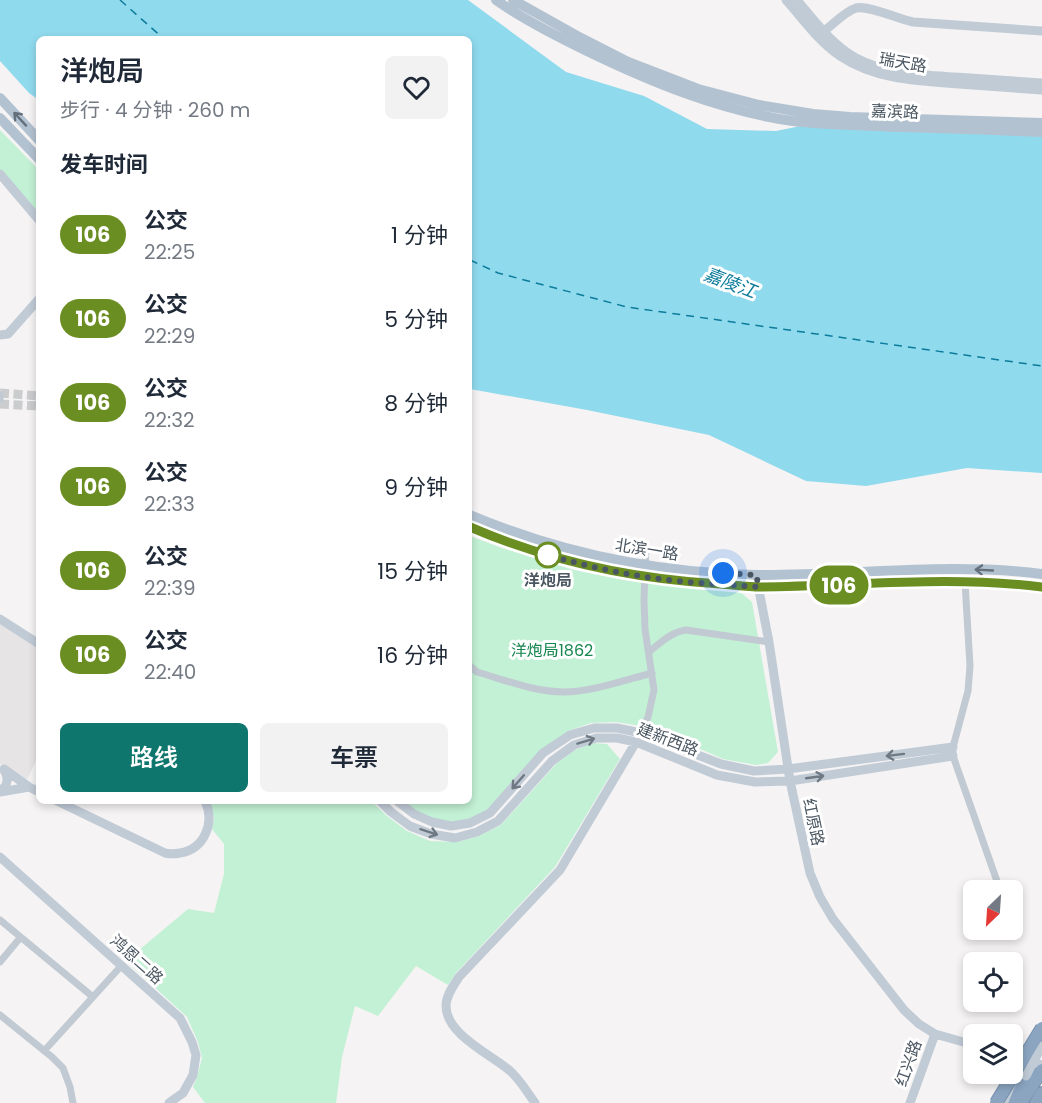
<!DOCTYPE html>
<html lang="zh">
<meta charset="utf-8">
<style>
:root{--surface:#fff;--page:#f2f2f3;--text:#1f2937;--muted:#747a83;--accent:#0f766e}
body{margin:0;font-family:Poppins,"Noto Sans SC",sans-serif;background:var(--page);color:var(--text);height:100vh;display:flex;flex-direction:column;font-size:22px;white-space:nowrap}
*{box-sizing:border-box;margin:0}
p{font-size:20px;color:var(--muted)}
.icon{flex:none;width:33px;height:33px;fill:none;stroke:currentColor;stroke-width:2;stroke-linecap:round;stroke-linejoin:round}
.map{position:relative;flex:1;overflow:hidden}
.panel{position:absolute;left:36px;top:36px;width:436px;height:768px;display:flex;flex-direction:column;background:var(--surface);border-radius:9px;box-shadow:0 3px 9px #0003}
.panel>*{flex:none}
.badge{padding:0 12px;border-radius:20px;font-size:21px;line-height:39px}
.needle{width:39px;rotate:205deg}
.tools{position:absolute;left:963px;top:880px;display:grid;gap:12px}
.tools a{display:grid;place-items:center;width:60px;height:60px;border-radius:9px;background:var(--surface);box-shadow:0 3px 9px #0003;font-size:30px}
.you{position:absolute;width:30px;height:30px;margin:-15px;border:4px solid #fff;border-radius:50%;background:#1a73e8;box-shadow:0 0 0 9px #1a73e833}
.map>.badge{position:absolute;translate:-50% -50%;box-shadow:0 0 0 3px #fff}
h2{padding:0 24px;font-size:22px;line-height:54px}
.round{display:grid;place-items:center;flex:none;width:63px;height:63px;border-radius:9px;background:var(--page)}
.summary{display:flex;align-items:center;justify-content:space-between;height:102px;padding:0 24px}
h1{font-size:28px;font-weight:600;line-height:45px}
.button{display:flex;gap:12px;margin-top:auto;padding:12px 24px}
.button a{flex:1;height:69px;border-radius:9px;background:var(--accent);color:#fff;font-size:24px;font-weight:600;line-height:69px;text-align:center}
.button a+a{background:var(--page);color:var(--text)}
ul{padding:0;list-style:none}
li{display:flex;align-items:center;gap:18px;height:84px;padding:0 24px}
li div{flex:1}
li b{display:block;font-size:22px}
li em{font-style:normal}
li .badge{min-width:66px;font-weight:700;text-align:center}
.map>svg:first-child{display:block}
.education{fill:#e6e4e5}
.green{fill:#c3f1d5}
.water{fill:#90daee}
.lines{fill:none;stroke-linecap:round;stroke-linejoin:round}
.ferry{stroke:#0c7c9b;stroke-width:1.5;stroke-dasharray:8 6;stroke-linecap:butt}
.secondary-tunnel{stroke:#caccce;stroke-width:9;stroke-dasharray:9 4.5;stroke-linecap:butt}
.highway-casing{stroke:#7690ad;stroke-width:14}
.street{stroke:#c1cad2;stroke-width:7}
.secondary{stroke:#c1cbd6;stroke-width:9}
.primary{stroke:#b3c2d1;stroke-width:10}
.highway{stroke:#8ba5c1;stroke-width:12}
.highway-bridge-casing{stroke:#7690ad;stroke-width:14;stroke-linecap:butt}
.secondary-bridge{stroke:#c1cbd6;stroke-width:9}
.primary-bridge{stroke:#b3c2d1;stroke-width:10}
.highway-bridge{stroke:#8ba5c1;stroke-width:12}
.oneway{stroke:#64717d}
.oneway2{stroke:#6e7984}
.line-casing{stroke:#fff;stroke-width:14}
.line{stroke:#6b8e23;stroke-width:9}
.walk{stroke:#4a5661;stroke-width:6;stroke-dasharray:0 10.8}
.stop-dot{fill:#fff;stroke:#6b8e23;stroke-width:3}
.labels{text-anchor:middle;stroke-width:6;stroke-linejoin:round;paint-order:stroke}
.street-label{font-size:16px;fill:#4a5661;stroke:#fff}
.stop-label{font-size:16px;font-weight:bold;fill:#4a5661;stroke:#fff}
.park-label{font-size:16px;fill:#17864f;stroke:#fff}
.water-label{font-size:18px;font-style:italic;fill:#0c7c9b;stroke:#fff}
</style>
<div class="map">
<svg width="1042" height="1103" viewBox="0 0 1042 1103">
<rect width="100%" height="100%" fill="#f5f3f3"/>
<!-- education -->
<path class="education" d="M0 624 39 649V754L27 780 0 764Z"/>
<!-- green -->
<path class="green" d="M0 130 39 170V217L0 170Z
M470 536 502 548 574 570 624 580 688 588 739 591 752 602 778 752 768 763 756 765 723 759 653 728 616 722 591 723 568 731 489 811 469 821 450 823 433 820 415 811 405 801H470Z
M593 743 607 744 620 759 555 867 456 973 448 985 416 966 378 1016 355 1006 342 1057 336 1103H205L193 1087 197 1077 202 1058 198 1042 187 1017 126 961 188 909 214 913 224 874V844L212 829 214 818 209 801H371L387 816 407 831 430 841 457 842 479 836 501 825 557 763 575 750Z"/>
<!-- water -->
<path class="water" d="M0 0H468L566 72 644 96 707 129 776 131 850 116 1042 133V473L967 468 866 486 806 481 709 435 587 410 470 389V39H39V100L29 93 0 61Z"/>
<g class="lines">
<!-- ferry -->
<path class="ferry" d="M120 0 164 39
M470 260 498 273 627 307 1042 366"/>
<!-- secondary-tunnel -->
<path class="secondary-tunnel" d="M0 393 39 396
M0 404 39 406"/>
<!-- highway casing -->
<g class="highway-casing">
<path id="highway" d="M1015 1102 1026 1076
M1021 1103 1042 1070
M1036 1103 1042 1093"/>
</g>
<!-- street -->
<path class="street" d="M0 395V399
M965 582 970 666 968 691 953 747V756L998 884
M649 652C660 643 671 632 686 630L769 642
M470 666 477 672C505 680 535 692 564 692 591 692 625 680 652 673
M641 733 648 717 654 690 645 629 644 600 646 546
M0 920 93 997
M0 962 20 938
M0 1015 52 1057 63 1068 70 1087 73 1103
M44 1051 122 965"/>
<!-- secondary -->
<path class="secondary" d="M786 0C803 19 819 42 840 56 876 80 918 81 959 84 987 86 1014 88 1042 90
M797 0C814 20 832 45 856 58 886 74 921 75 955 77 984 79 1013 81 1042 83
M824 31C834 24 844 12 856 8 869 5 898 19 913 22L1042 31
M0 174 39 220
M0 335 8 334 39 299
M756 575 769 642 790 781 810 873 820 897 833 919 904 1010 919 1024 935 1034 974 1045
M0 619 39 644
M4 769 29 787 39 792
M0 791C8 786 9 778 4 770
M0 792 29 787
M57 801 165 853C170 854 175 854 180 853 205 849 215 822 205 801
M380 801 391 812 410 826 431 834 455 838 477 832 498 821 552 761 574 745 596 738H617L636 742 717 775 755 782 790 781 953 756
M397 801 414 814 432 822 451 826 470 823 490 813 543 753 570 735 594 728H617L641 733 721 764 754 771 788 769 953 747
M0 857 180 1018 192 1042 196 1055 193 1075 183 1093 169 1103
M1012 1048 1034 1052
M1012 1057 1042 1065
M535 1103C527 1092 519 1078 509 1070 490 1054 446 1034 446 1006 446 995 454 985 459 977L560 870 636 742
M910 1103 935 1034
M1002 1103 1021 1082"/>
<!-- primary -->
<path class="primary" d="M496 0C524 20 556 36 587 51 651 82 721 111 793 121 827 125 862 125 897 127 945 128 994 130 1042 132
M513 0 581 38 628 62 698 89 759 105 813 114 850 117 1042 123
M0 98 39 140
M0 118 39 159
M470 527 505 542 540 553
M707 583 759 587 965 582 1042 587"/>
<!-- highway -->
<use href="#highway" class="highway"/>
<!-- highway-bridge casing -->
<g class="highway-bridge-casing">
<path id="highway-bridge" d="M996 1103 1042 1028"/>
</g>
<!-- secondary-bridge -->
<path class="secondary-bridge" d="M1026 1076 1042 1046"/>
<!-- primary-bridge -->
<path class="primary-bridge" d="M470 515C560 553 658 573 756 575 852 576 947 562 1042 574
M540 553C594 569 650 580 707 583"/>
<!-- highway-bridge -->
<use href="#highway-bridge" class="highway-bridge"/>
</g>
<!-- one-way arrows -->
<defs><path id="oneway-shaft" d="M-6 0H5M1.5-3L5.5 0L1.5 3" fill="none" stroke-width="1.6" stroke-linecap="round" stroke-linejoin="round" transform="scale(1.5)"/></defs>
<g class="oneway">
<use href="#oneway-shaft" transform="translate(20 119) rotate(-133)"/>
<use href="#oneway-shaft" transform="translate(984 570) rotate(-177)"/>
</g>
<g class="oneway2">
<use href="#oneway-shaft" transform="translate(586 741) rotate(-17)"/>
<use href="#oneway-shaft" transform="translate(895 755) rotate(173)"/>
<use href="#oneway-shaft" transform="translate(815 777) rotate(-8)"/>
<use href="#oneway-shaft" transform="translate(518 782) rotate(131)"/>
<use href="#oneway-shaft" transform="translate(429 832) rotate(18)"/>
</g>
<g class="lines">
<!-- line casing -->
<g class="line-casing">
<path id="line" d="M470 527C549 561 634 579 720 584 734 585 747 587 761 587 854 586 949 575 1042 587"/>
</g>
<!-- line -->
<use href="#line" class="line"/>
<!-- walk -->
<path class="walk" d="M548 555 540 553C589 567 638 578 689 582 712 584 735 585 759 587L756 575 723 573"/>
</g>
<!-- markers -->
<circle class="stop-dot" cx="548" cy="555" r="12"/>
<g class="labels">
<!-- street labels -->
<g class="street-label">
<text transform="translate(903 62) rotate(10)" y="6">瑞天路</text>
<text transform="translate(895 111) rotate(2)" y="6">嘉滨路</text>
<text transform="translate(647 549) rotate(9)" y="6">北滨一路</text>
<text transform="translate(668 739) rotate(21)" y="6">建新西路</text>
<text transform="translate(814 822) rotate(78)" y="6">红原路</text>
<text transform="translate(137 959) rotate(42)" y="6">鸿恩二路</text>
<text transform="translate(908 1063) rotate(-70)" y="6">红兴路</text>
</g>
<!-- stop labels -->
<g class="stop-label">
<text x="548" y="586">洋炮局</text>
</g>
<!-- park labels -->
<g class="park-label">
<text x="552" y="656">洋炮局1862</text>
</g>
<!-- water labels -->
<g class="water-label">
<text transform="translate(730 283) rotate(21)" y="6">嘉陵江</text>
</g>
</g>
</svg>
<div class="tools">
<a><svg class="needle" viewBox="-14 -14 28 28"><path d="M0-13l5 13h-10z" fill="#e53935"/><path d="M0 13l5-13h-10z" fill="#747a83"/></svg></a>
<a><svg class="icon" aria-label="locate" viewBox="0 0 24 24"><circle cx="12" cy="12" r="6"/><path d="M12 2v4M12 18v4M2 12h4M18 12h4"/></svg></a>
<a><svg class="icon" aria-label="layers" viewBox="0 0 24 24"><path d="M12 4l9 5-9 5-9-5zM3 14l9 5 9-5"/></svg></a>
</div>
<div class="you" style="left:723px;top:573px"></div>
<b class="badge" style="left:839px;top:585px;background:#6b8e23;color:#fff">106</b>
<section class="panel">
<div class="summary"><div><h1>洋炮局</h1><p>步行 · 4 分钟 · 260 m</p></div><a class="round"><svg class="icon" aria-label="heart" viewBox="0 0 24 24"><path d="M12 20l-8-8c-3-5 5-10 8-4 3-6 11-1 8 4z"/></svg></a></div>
<h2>发车时间</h2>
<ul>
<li><span class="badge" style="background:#6b8e23;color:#fff">106</span><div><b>公交</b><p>22:25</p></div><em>1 分钟</em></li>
<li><span class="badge" style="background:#6b8e23;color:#fff">106</span><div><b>公交</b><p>22:29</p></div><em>5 分钟</em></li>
<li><span class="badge" style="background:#6b8e23;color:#fff">106</span><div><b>公交</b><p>22:32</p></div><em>8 分钟</em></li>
<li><span class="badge" style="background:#6b8e23;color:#fff">106</span><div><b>公交</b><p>22:33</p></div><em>9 分钟</em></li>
<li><span class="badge" style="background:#6b8e23;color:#fff">106</span><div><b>公交</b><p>22:39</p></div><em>15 分钟</em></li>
<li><span class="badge" style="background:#6b8e23;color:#fff">106</span><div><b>公交</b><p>22:40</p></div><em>16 分钟</em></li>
</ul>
<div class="button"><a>路线</a><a>车票</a></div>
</section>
</div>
